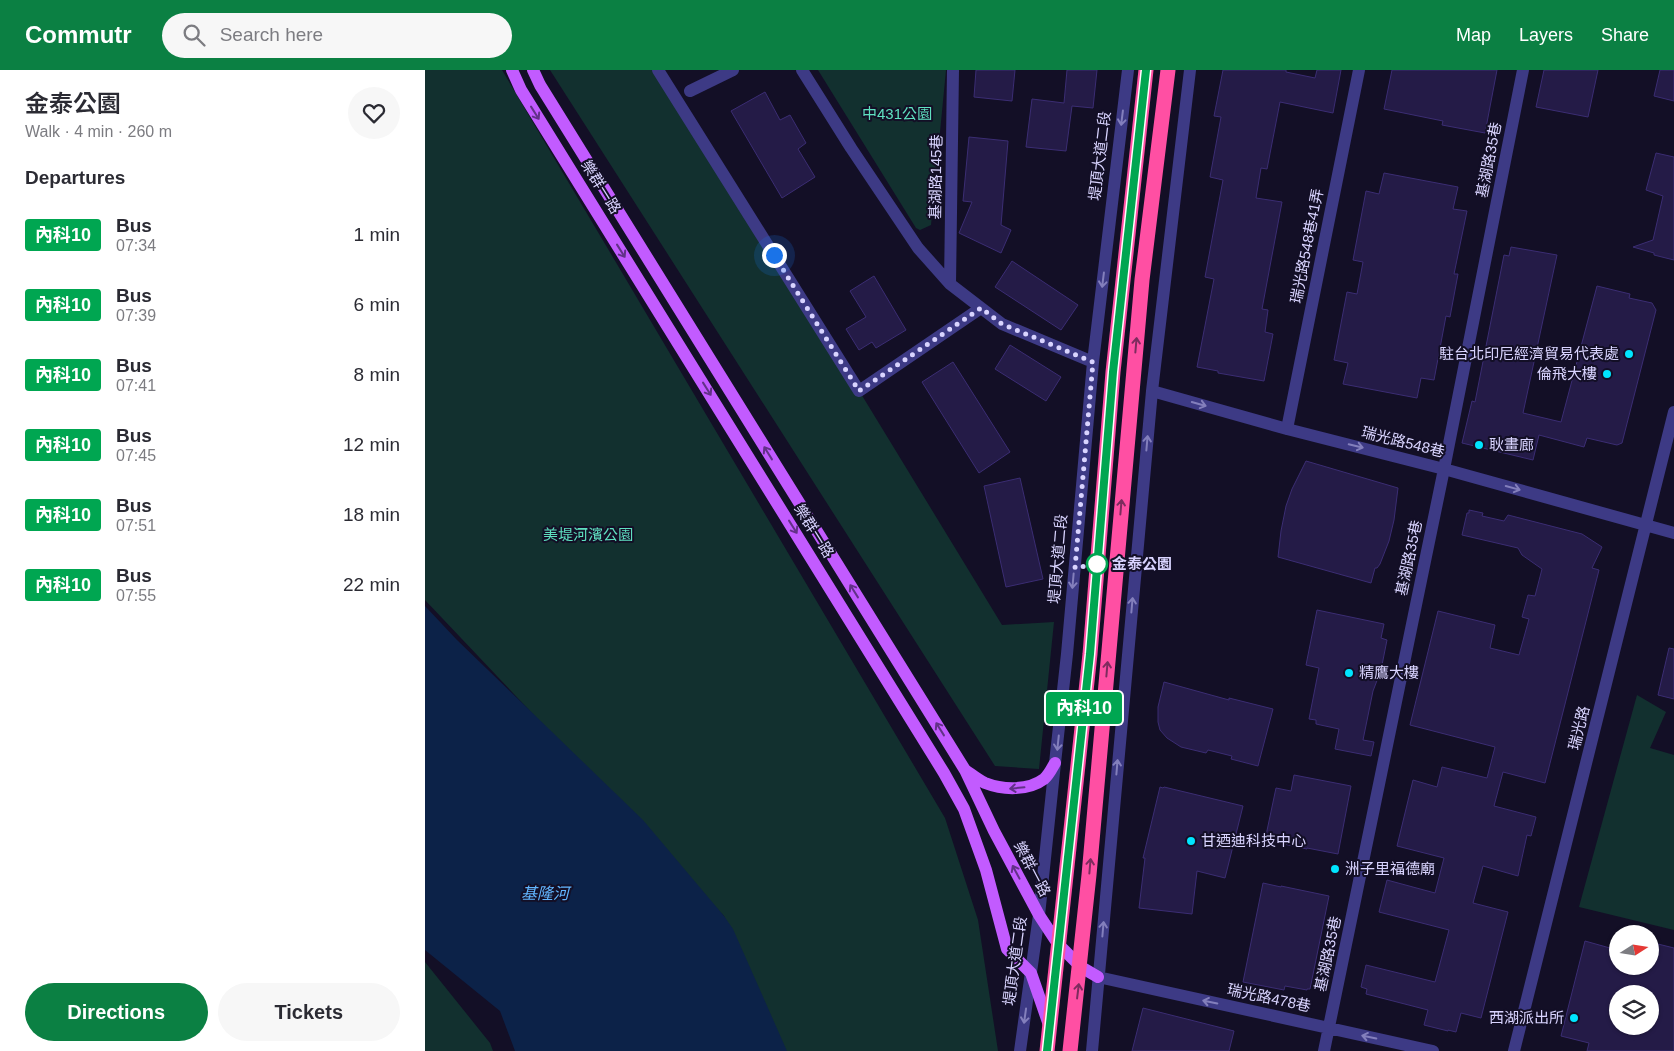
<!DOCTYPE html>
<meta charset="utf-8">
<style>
:root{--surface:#fff;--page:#f7f7f7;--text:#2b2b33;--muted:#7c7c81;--accent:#0b8043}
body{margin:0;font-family:Arial,"Noto Sans TC",sans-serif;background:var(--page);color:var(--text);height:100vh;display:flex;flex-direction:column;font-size:19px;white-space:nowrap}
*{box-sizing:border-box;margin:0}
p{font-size:16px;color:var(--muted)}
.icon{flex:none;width:28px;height:28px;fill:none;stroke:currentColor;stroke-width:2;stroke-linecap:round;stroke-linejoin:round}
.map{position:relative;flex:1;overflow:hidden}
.panel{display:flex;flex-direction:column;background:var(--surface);width:425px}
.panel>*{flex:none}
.badge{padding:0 10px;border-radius:4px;font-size:18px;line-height:32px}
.needle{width:32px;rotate:78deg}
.fabs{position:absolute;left:1184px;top:855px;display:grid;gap:10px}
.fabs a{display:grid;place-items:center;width:50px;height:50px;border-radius:50%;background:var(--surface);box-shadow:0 1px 4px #0004;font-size:25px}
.you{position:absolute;width:25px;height:25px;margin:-12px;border:4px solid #fff;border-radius:50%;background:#1a73e8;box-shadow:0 0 0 8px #1a73e833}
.map>.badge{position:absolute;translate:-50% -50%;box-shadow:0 0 0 2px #fff}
h2{padding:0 25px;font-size:19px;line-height:45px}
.round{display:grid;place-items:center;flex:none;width:52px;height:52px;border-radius:26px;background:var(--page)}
.head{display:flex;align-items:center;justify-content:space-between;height:85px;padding:0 25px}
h1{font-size:24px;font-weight:600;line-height:38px}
.primary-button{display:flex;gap:10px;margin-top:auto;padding:10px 25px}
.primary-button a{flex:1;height:58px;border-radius:30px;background:var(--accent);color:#fff;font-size:20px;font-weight:600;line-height:58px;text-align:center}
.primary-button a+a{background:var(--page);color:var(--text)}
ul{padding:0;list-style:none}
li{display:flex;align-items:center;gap:15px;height:70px;padding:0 25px}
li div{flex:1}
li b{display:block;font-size:19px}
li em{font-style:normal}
li .badge{min-width:55px;font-weight:700;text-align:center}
header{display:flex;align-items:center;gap:30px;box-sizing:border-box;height:70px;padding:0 25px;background:var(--accent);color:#fff}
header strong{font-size:24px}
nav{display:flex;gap:28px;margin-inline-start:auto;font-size:18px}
.search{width:350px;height:45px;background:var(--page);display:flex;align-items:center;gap:12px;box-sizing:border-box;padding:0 18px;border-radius:28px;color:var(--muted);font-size:19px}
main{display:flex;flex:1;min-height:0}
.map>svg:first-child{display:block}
.green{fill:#12302f}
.water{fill:#0c2248}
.building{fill:#241b47;stroke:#3b2d73;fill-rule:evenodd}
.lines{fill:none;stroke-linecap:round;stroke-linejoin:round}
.minor{stroke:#3d3a85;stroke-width:12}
.major{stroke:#c25bff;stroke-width:12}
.highway{stroke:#ff4fa3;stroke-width:15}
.oneway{stroke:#623188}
.oneway2{stroke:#837fbc}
.oneway3{stroke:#7d2c5e}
.line-casing{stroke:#fff;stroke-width:11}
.line{stroke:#00a651;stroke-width:8}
.walk{stroke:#d9d4ff;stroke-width:5;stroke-dasharray:0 9}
.poi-dot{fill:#00e5ff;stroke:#130f26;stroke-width:2}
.stop-dot{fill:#fff;stroke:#00a651;stroke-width:2.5}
.labels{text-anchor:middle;stroke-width:4;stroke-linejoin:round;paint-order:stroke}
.park-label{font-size:15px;fill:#5fe0c0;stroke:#130f26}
.street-label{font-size:15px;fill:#d9d4ff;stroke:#130f26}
.poi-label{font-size:15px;fill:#d9d4ff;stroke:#130f26;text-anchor:start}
.stop-label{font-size:15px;font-weight:bold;fill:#d9d4ff;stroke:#130f26;text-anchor:start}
.water-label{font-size:16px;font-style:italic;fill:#62b6ff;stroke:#130f26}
</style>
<header>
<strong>Commutr</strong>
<div class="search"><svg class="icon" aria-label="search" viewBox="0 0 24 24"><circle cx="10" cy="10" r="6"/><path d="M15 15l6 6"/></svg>Search here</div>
<nav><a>Map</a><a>Layers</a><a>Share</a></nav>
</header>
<main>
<section class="panel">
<div class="head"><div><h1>金泰公園</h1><p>Walk · 4 min · 260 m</p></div><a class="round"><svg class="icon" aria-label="heart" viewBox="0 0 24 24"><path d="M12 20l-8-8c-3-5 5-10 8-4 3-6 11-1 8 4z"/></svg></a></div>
<h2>Departures</h2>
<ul>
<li><span class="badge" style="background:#00a651;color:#fff">內科10</span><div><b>Bus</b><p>07:34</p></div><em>1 min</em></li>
<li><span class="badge" style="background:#00a651;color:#fff">內科10</span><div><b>Bus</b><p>07:39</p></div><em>6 min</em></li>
<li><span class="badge" style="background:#00a651;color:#fff">內科10</span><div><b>Bus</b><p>07:41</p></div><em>8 min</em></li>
<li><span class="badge" style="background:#00a651;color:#fff">內科10</span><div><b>Bus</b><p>07:45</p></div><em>12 min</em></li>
<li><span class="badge" style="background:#00a651;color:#fff">內科10</span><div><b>Bus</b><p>07:51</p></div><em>18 min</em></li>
<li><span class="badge" style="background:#00a651;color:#fff">內科10</span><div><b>Bus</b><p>07:55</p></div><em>22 min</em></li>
</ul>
<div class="primary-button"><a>Directions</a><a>Tickets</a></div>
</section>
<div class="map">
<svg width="1249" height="981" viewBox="0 0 1249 981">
<rect width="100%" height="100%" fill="#130f26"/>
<!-- green -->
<path class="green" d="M0 0H77L520 748 553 850 573 981H361L299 846 0 530Z
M125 0H239L258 32 577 555 629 552 614 699 570 696Z
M393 0H521L506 155 495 160 491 158Z
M1212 625 1241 642 1225 678 1249 685V860L1154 837Z
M0 892 65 973 68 981H0Z"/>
<!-- water -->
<path class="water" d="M0 536 32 570 218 750 299 846 308 859 362 981H90L75 941 0 880Z"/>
<!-- building -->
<path class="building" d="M551 0H590L587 31 549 27Z
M642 0H672L668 38 647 36 641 81 601 77 607 29 639 33Z
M798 0H861V2L890 8 892 0H916L908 43 855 32 842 99 836 98 831 128 857 132 837 239 843 240 840 262 848 264 839 311 793 303V301L772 297 789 209 780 207 798 110 785 107 796 47 789 46Z
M967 0H1072L1060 63 1017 55 1018 51 959 39Z
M1119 0H1173L1163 47 1111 37Z
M1235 0H1249V31L1229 26Z
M340 22 355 50 365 45 381 73 373 79 390 107 357 128 306 41Z
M544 67 583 71 576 155 586 160 576 183 534 163 547 132 538 131Z
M1231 83 1249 87V190L1229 185V183L1208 177 1228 170 1238 126 1221 120Z
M959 103 1033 117 1028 139 1042 141 1029 204H1033L1025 247 1021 246 1009 310 996 308 992 328 918 314 923 293 909 290 922 222 932 224 938 192 928 190 941 121 954 124Z
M1086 177 1132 185 1098 343 1136 352 1172 216 1205 224 1204 228 1227 233 1231 240 1197 373 1192 375 1162 368 1159 377 1114 365 1108 390 1037 373 1047 331 1050 332 1079 185 1084 186Z
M587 191 653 235 636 260 570 217Z
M449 206 481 260 451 278 447 272 434 280 421 259 441 247 425 221Z
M585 275 636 307 621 331 570 299Z
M528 292 585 382 554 403 497 312Z
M881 391 973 418 969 450 964 471 955 494 952 498H950L946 513 853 487 856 461 861 436 867 419Z
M595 408 618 509 581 517 559 416Z
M1044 440 1058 443 1057 446 1079 451 1083 445 1157 464 1177 477 1167 498 1174 500 1120 713 1078 702 1069 736 1111 747 1106 766 1102 765 1093 806 1058 796 1048 833 1083 842 1056 948 1036 943 1031 962 1023 960V961L999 955 1003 940 941 924 942 919 936 917 941 895 1010 912 1024 860 954 842 962 810 1010 823 1019 788 972 776 988 710 1012 717 1017 697 1062 708 1070 677 985 655 1013 541 1070 555 1065 578 1094 585 1104 549 1097 547 1103 525 1110 526 1117 499 1097 485 1093 478 1037 465 1042 443H1044Z
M892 540 959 554 956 568 962 570 956 600 948 621 938 670 949 672 946 686 910 679 914 659 891 654V650L884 649 894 598 881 595Z
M1244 578 1249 579V629L1233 625Z
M739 612 804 630V628L848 639 833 696 806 689 807 686 783 680 781 683 756 677 742 668 735 660 733 652V637Z
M869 705 926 716 913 784 882 778V779L840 770 851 718 866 721Z
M735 717 738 718 739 717 818 736 800 808 772 801 767 844 714 838 720 788H718Z
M838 813 856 817V816L904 826 885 919H882V920L860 916 859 920 818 912Z
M1160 871 1192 880V896H1225V872L1249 878V981H1162L1164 973 1136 966ZM1192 924H1225V956H1192Z
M718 938 809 961 804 981H707Z"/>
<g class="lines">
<!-- minor -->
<path class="minor" d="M233 0 434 321 556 238
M377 0 426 78 493 178 525 214 577 254 668 292
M265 21 308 0
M525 214 528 0
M727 321 862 359 1019 399 1249 463
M862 359 934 0
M673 907 1008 981
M595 981 614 845 630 693 642 584 668 292 703 0
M667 981 727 321 765 0
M899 981 1019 399 1098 0
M1089 981 1249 342"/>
<!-- major -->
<path class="major" d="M87 0 96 20 519 703 539 739 561 800 582 879 606 903 624 955
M108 0 115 15 540 700 569 761 614 845 633 874 656 897 673 907
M540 700C546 704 553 710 560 713 578 720 603 721 619 709 624 705 627 698 630 693"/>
<!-- highway -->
<path class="highway" d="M622 981 665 584 688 302 721 0
M645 981 664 805 717 210 743 0"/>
</g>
<!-- one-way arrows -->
<defs><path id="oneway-shaft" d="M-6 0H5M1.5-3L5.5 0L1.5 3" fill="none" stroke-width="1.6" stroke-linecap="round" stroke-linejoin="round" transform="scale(1.25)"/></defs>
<g class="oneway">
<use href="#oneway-shaft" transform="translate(110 43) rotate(58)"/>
<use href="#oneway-shaft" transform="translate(196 181) rotate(58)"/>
<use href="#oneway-shaft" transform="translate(282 319) rotate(58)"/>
<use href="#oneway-shaft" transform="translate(343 383) rotate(-122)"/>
<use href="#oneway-shaft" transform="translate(368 457) rotate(58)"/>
<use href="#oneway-shaft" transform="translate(429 521) rotate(-122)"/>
<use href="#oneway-shaft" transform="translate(515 659) rotate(-122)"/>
<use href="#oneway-shaft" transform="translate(592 718) rotate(174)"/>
<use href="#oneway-shaft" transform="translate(591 802) rotate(-118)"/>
</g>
<g class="oneway2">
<use href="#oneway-shaft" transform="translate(697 48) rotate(97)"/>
<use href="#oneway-shaft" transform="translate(678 210) rotate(97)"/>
<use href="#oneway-shaft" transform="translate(774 334) rotate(16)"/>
<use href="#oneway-shaft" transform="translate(722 373) rotate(-85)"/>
<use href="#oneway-shaft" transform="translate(931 376) rotate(14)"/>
<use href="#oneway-shaft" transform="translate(1088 418) rotate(15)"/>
<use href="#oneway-shaft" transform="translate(648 511) rotate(95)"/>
<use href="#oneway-shaft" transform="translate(707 535) rotate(-85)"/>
<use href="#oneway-shaft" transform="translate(633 673) rotate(96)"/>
<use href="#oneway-shaft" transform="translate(692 697) rotate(-85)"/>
<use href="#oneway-shaft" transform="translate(678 859) rotate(-85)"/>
<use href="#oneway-shaft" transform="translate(785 932) rotate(-168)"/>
<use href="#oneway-shaft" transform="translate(600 946) rotate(98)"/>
<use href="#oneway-shaft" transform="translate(944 967) rotate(-168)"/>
</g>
<g class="oneway3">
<use href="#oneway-shaft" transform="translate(711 275) rotate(-85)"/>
<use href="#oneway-shaft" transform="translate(696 437) rotate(-85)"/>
<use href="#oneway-shaft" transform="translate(682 599) rotate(-85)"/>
<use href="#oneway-shaft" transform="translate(665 796) rotate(-85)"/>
<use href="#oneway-shaft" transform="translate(653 921) rotate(-83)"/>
</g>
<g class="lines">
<!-- line casing -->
<g class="line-casing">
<path id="line" d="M622 981 665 584 688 302 721 0"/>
</g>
<!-- line -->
<use href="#line" class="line"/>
<!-- walk -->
<path class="walk" d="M349 185 434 321 556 238 577 254 668 292 650 498 672 494"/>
</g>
<!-- markers -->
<g class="poi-dot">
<circle cx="1204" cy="284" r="5"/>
<circle cx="1182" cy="304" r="5"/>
<circle cx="1054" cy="375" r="5"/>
<circle cx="924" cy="603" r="5"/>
<circle cx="766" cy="771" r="5"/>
<circle cx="910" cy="799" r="5"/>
<circle cx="1149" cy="948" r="5"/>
</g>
<circle class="stop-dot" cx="672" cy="494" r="10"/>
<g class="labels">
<!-- park labels -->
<g class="park-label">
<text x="472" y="49">中431公園</text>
<text x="163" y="470">美堤河濱公園</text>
</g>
<!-- street labels -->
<g class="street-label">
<text transform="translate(675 86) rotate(-83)" y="5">堤頂大道二段</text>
<text transform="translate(1064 90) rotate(-79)" y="5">基湖路35巷</text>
<text transform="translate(511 107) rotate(-89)" y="5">基湖路145巷</text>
<text transform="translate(176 117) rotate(58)" y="5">樂群一路</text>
<text transform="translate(882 176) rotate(-79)" y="5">瑞光路548巷41弄</text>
<text transform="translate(978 372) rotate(14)" y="5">瑞光路548巷</text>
<text transform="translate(389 461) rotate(58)" y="5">樂群一路</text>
<text transform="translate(984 488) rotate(-78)" y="5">基湖路35巷</text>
<text transform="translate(633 489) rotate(-85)" y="5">堤頂大道二段</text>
<text transform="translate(1154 658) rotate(-76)" y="5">瑞光路</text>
<text transform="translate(607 799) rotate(62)" y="5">樂群一路</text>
<text transform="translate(903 884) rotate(-78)" y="5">基湖路35巷</text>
<text transform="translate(590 891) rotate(-82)" y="5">堤頂大道二段</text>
<text transform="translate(844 928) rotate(12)" y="5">瑞光路478巷</text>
</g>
<!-- poi labels -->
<g class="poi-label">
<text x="1194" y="289" text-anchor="end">駐台北印尼經濟貿易代表處</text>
<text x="1172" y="309" text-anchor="end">倫飛大樓</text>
<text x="1064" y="380">耿畫廊</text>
<text x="934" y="608">精鷹大樓</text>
<text x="776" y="776">甘迺迪科技中心</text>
<text x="920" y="804">洲子里福德廟</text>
<text x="1139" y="953" text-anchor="end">西湖派出所</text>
</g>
<!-- stop labels -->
<g class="stop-label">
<text x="687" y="499">金泰公園</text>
</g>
<!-- water labels -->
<g class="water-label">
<text x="120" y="829">基隆河</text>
</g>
</g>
</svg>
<div class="fabs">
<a><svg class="needle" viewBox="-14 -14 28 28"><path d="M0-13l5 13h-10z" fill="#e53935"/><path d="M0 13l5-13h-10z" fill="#7c7c81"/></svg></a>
<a><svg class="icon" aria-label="layers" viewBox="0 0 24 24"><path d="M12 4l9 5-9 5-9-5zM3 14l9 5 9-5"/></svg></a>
</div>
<div class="you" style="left:349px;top:185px"></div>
<b class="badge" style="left:659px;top:638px;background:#00a651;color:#fff">內科10</b>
</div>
</main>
